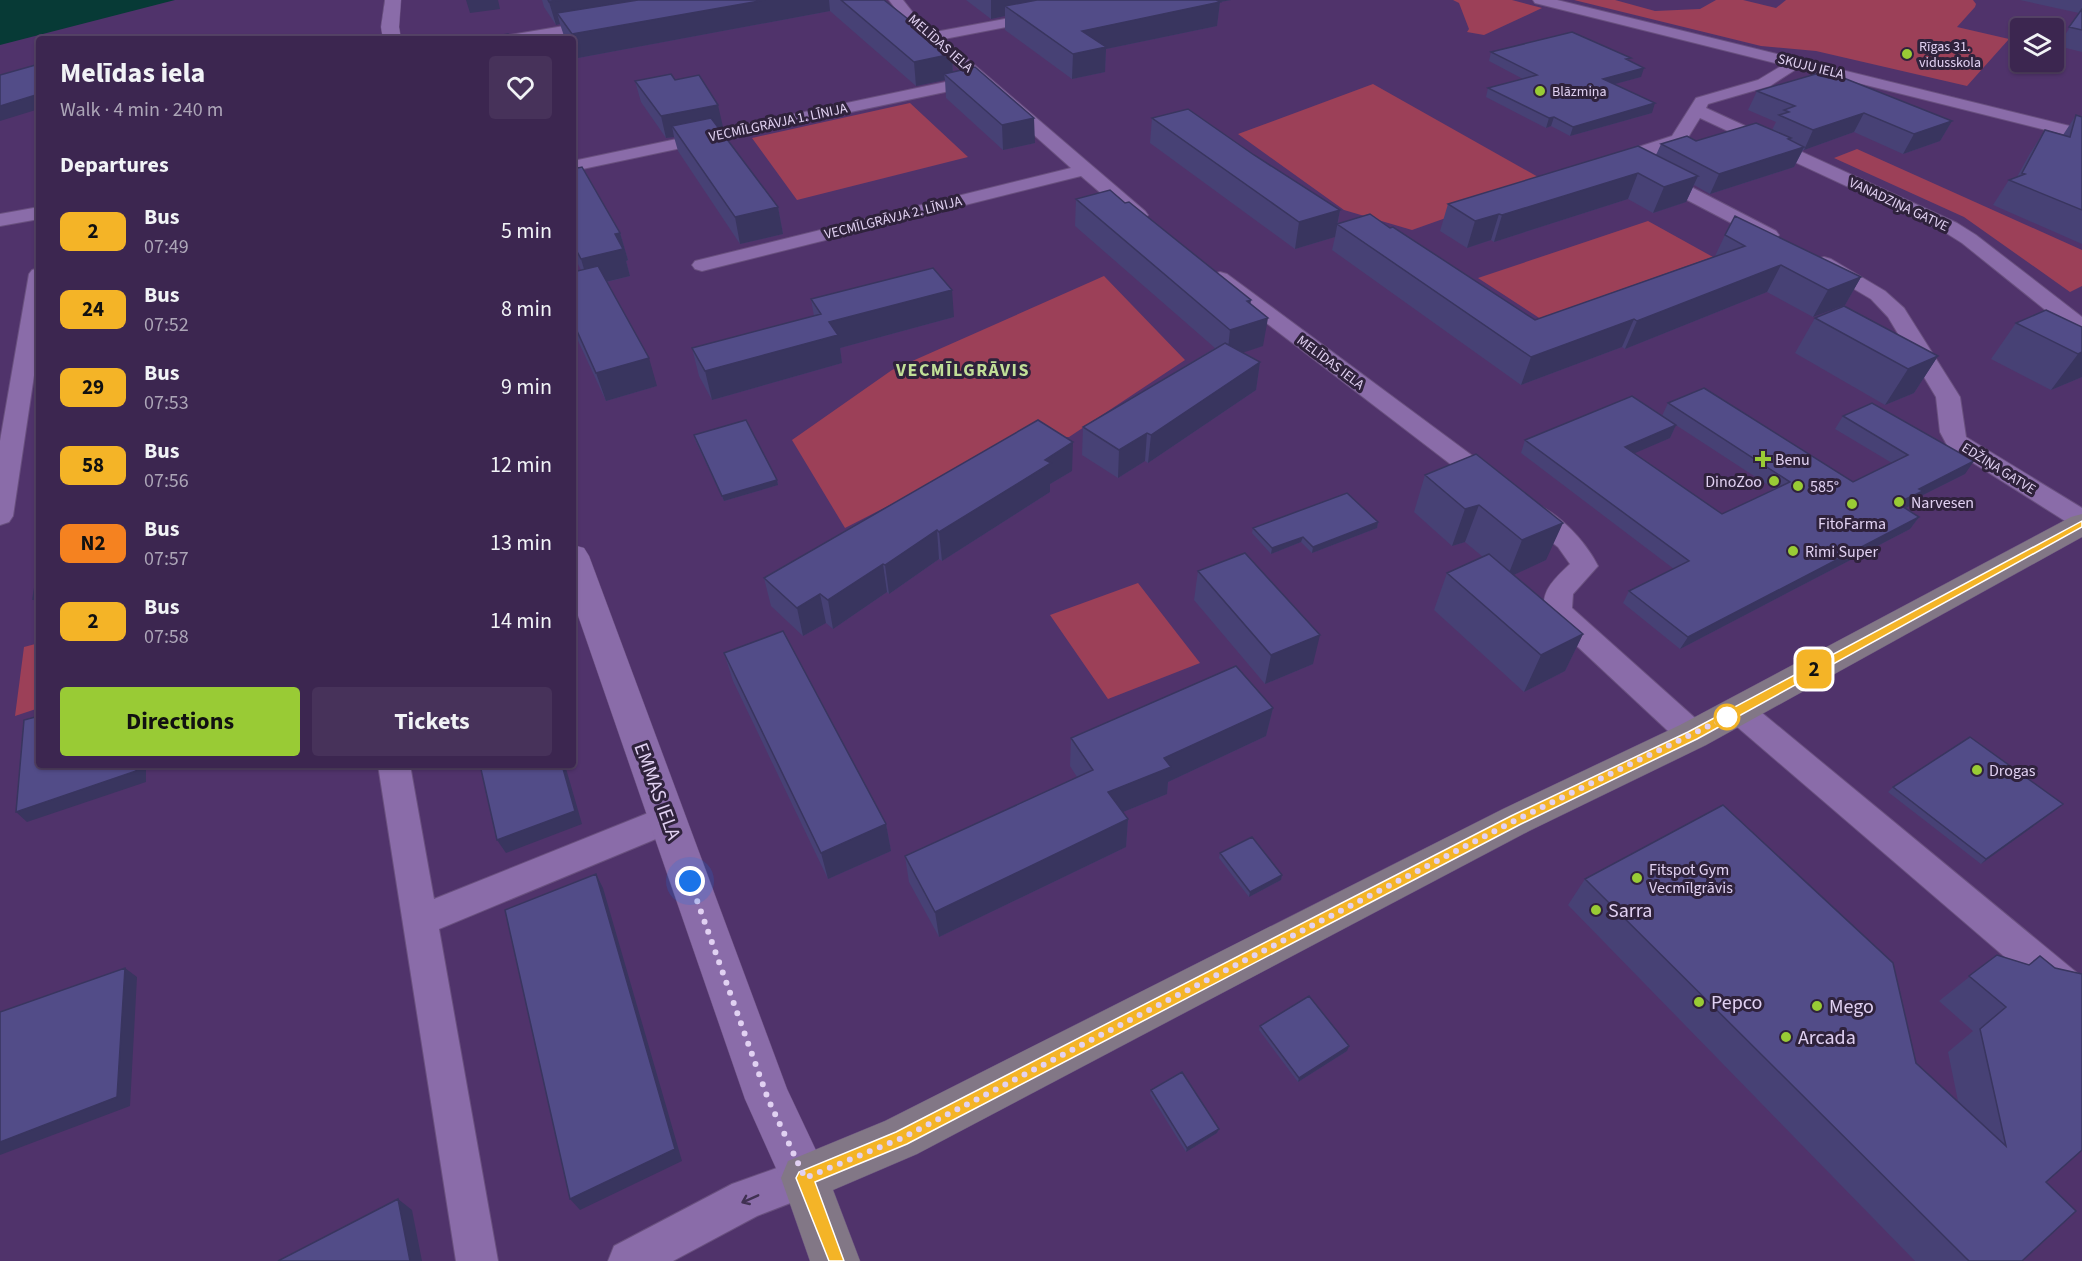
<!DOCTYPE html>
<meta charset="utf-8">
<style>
:root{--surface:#3c2650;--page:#47325a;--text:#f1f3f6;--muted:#aca5b7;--line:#554367;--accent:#99cb35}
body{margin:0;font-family:"Source Sans 3",sans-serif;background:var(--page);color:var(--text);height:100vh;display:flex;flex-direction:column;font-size:22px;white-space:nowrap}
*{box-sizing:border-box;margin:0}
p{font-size:20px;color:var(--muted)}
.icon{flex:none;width:33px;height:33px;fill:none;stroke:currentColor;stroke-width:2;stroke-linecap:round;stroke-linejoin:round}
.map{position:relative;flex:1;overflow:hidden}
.drawer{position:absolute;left:36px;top:36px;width:540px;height:732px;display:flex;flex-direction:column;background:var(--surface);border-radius:6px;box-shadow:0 2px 4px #0004,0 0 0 2px var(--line)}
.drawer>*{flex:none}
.badge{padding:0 12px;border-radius:9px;font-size:21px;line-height:39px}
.tools{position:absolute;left:2010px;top:18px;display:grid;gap:12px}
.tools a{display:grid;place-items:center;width:54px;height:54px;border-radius:6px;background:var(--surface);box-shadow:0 2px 4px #0004,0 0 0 2px var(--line);font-size:30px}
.you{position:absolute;width:30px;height:30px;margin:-15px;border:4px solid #fff;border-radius:50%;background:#1a73e8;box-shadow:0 0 0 9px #1a73e833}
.map>.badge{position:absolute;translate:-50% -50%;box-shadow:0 0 0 3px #fff}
h2{padding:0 24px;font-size:22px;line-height:54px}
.round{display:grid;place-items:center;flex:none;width:63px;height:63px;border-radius:6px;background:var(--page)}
.head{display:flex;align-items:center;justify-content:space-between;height:102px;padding:0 24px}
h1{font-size:28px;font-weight:700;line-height:45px}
.action{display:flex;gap:12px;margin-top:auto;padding:12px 24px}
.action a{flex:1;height:69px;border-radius:6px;background:var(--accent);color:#111;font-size:24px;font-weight:700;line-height:69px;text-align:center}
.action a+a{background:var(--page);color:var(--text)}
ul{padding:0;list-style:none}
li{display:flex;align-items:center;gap:18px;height:78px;padding:0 24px}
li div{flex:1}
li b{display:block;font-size:22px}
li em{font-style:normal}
li .badge{min-width:66px;font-weight:700;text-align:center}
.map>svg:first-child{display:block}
.green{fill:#9c4058}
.water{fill:#073a36}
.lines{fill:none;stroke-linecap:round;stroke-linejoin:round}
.minor-casing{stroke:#69507f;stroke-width:2}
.tertiary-casing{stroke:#69507f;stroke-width:1}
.secondary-casing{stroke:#69507f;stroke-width:1}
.minor{fill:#8a6ca9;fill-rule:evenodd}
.tertiary{fill:#8a6ca9;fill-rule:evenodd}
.secondary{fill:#827786;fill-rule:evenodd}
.wall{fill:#474175}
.shaded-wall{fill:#39355f}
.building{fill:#524c88;stroke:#39355f;stroke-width:1.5}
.oneway{stroke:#413152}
.line{fill:#f4b427;stroke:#fff;stroke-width:1.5}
.walk{stroke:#e1d1f2;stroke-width:6;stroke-dasharray:0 10.8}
.poi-dot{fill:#99cb35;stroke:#2f223c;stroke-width:2}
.stop-dot{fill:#fff;stroke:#f4b427;stroke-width:3}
.labels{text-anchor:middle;stroke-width:6;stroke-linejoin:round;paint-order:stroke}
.far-street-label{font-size:14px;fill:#e1d1f2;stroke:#2f223c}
.far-poi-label{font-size:14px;fill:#e1d1f2;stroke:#2f223c;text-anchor:start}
.poi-label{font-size:16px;fill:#e1d1f2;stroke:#2f223c;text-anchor:start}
.far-district-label{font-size:18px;font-weight:bold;letter-spacing:1.5px;fill:#c1df97;stroke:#2f223c}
.near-street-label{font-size:20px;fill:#e1d1f2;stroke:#2f223c}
.near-poi-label{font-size:20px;fill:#e1d1f2;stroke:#2f223c;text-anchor:start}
</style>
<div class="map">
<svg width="2082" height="1261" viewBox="0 0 2082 1261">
<rect width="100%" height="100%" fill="#50336b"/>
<!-- green -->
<path class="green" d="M1453 0H1512L1542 8 1484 35 1467 32 1469 29 1459 3Z
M1574 0H1615L1655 11 1700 9 1716 0H1743L1776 8 1786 0H1973L1976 4 1975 7 1957 27 2009 39 1967 86 1816 51 1761 46Z
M1373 84 1547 182 1412 230 1344 210 1238 134Z
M910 103 968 157 797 200 752 138Z
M1857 149 2082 250V286L2070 292 1964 217 1834 158Z
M1648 221 1722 262 1550 325 1478 278Z
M1104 276 1185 360 1069 437 1019 439 845 528 792 440 892 370Z
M1138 583 1200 663 1108 699 1050 615Z
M39 643V708L15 716 24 647Z"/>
<!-- water -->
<path class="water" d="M0 0H175L0 45Z"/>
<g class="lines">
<!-- minor casing -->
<g class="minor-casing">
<path id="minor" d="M889 0H903L914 14 935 32 1042 12 1047 13 1049 16 1047 19 944 39 1145 211 1148 215 1145 219H1131L1081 176 702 271 695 269 692 265 695 261 1071 168 978 85 573 171V161L969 77 904 20Z
M1533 0H1557L2082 129V139L1798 68 1770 86 1708 104 1706 108 1957 223 1976 235 2082 317V334L2074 333 1962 243 1943 231 1700 118 1684 144 1639 160 1776 231 1779 235 1776 239H1762L1624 167 1620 156 1623 152 1672 136 1696 98 1758 80 1783 65 1535 3Z
M600 20 607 24 605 27 537 39H503L510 35Z
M39 207V219L0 226V214Z
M1824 257 1831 259 1885 291 1904 308 1960 397 1966 437 2082 508V529L2073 526 1948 447 1940 432 1936 397 1888 317 1871 299 1817 267 1814 263 1817 259Z
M39 268V342L13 516 9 522 0 525V441L29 274 32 270Z
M1220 272 1227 274 1501 477 1505 483 1501 489 1492 491 1483 489 1213 282 1210 278 1213 274Z
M1526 501C1555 508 1585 540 1598 566L1573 594 1572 608 1704 726 1708 735 1704 744 1693 747 1682 744 1549 620C1535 596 1553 580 1570 564L1558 547 1517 515 1513 509 1517 503Z
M1739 699 1750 703 2082 977V1018L2069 1012 1728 719 1724 711 1728 703Z
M378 765H410L434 899 668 805 680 809 684 819 680 829 439 929 498 1261H456Z
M805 1158 819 1164 825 1178 819 1192 757 1216 673 1261H608L614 1246 732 1184Z"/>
</g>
<!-- tertiary casing -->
<g class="tertiary-casing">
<path id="tertiary" d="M385 0H401L399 27 401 39H383L381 27Z
M573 545 584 548 589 556 787 1089 829 1178 822 1195 805 1202 788 1195 745 1099 573 601Z"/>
</g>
<!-- secondary casing -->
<g class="secondary-casing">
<path id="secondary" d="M2082 514V537L1706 745 1529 831 917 1154 833 1190 860 1261H810L781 1178 788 1161 885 1121 1503 809 1680 725 2071 517Z"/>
</g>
<!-- minor -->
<use href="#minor" class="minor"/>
<!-- tertiary -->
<use href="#tertiary" class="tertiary"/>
<!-- secondary -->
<use href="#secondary" class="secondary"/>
</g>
<!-- wall -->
<path class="wall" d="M542 0H884L952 54 953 72 1035 143 1003 150 946 98 945 80 916 86 830 11 578 58 573 50V39H566L564 36 560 24 556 25 544 7Z
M966 0H1231L1220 2 1217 26 1106 49 1105 72 1072 79 1005 30V16L991 19Z
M2020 0H2082V52L2058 46 2079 13Z
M1491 52 1630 61 1641 77 1614 84 1652 113 1570 136 1551 126 1546 128 1486 97 1488 88 1523 79 1489 61Z
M675 80 723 127 719 128 778 207 783 234 740 244 678 151 674 137 666 138 641 102 635 81Z
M1757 91 1952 121 1940 141 1903 154 1854 132 1804 150H1803L1794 167 1710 194 1694 185 1686 202 1653 213 1628 199 1494 242 1491 240 1467 248 1440 231 1448 204 1656 155 1661 144 1696 141 1772 130 1776 122 1748 110Z
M2076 115 2082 117V244L1993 205 2009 180 2017 177 2029 155 2045 130 2063 135Z
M1152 118 1254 155 1340 210 1338 223 1535 320 1715 256 1725 235 1861 277 1845 305 1813 317 1767 292 1625 349 1622 347 1521 385 1332 250 1335 237 1295 249 1150 143Z
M573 159 620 233 628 260 626 261 630 276 607 282 657 386 606 401 573 330V272L581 270 573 254Z
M1076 199 1263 346 1243 352 1260 362 1256 390 1148 463 1145 461 1118 478 1082 455 1083 427 1215 348 1075 226Z
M811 299 954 317 840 348 842 363 712 400 699 376 692 348 814 316Z
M1815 318 1938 356 1914 393 1885 405 1795 353Z
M2016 323 2082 327V377L2051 390 1991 359Z
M1668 403 1853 482 1892 463 1835 429 1843 416 1965 474 1919 497 1914 504 1905 508 1919 517 1910 529 1680 649 1623 603 1629 591 1674 569 1521 453 1525 440 1676 425 1670 438 1634 453 1722 514 1774 489 1662 416Z
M694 435 777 480 778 485 724 501 695 440Z
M1476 454 1546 560 1513 575 1583 634 1565 671 1524 692 1434 610 1447 573 1483 557 1465 542 1452 546 1414 512 1425 475Z
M1072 471 1050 484V492L942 561 939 559 889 594 887 592 833 629 826 623 803 636 771 606 764 578Z
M1378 522 1377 528 1312 553 1301 542 1271 554 1252 533 1253 528Z
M1198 571 1313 664 1265 684 1194 600Z
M724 653 886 824 891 851 828 879 733 681Z
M1273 708 1266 736 1168 782 1167 794 1123 812 1128 819 1126 847 939 937 909 882 905 856 1077 777 1070 766 1071 738Z
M1893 787 2057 809 1981 864 1888 792Z
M1220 853 1282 875 1281 880 1249 897 1219 858Z
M1585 879 1916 1063 1958 1101 1948 1052 1973 1031 1939 1001 1997 955 2046 1182 2022 1261H1915L1568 905Z
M1260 1026 1347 1051 1298 1082 1259 1030Z
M1151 1090 1219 1129 1217 1133 1186 1152 1150 1094Z"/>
<!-- shaded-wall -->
<path class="shaded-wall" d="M466 0H498L500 9 470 13Z
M562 0H699L557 13 560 24 556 25 549 2Z
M765 0H829L830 11 578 58 572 34Z
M991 0H1093L1005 6V16L991 19Z
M1188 0H1231L1220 2 1217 26 1106 49 1105 72 1072 79 1073 54 1082 31Z
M952 54 953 78 944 74 945 80 916 86 914 62Z
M1644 68 1641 77 1600 88 1603 79Z
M39 94V109L0 121V106Z
M1655 103 1652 113 1570 136 1573 127Z
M718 105 723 127 679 136 672 126 674 137 666 138 661 116Z
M1864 113 1854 132 1804 150 1813 130Z
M1554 117 1551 126 1546 128 1549 118Z
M1034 118 1035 143 1003 150 1002 125Z
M1952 121 1940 141 1903 154 1914 134Z
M1791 138 1783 153 1804 147 1794 167 1710 194 1719 174Z
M1638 173 1628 199 1494 242 1502 215Z
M1698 176 1686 202 1653 213 1664 187Z
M778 207 783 234 740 244 735 217Z
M1340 210 1335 237 1295 249 1299 222Z
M1499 214 1491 240 1467 248 1475 221Z
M620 233 628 260 626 261 630 276 589 286 581 259 615 234Z
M1781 265 1767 292 1625 349 1637 321Z
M1861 277 1845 305 1813 317 1828 290Z
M952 290 954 317 840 348 842 363 712 400 705 371 829 322Z
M1251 300 1247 325 1268 318 1263 346 1227 358 1230 330 1247 301Z
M1634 319 1622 347 1521 385 1531 357Z
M2082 352V377L2051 390 2078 354Z
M1938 356 1914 393 1885 405 1908 369Z
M649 358 657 386 606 401 596 373Z
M1260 362 1256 390 1148 463 1151 435Z
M1676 425 1670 438 1619 460 1625 447Z
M1147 433 1145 461 1118 478 1119 450Z
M1073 442 1072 471 1050 484V492L942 561 939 532 1045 460Z
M1974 461 1965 474 1919 497 1914 504 1888 516 1897 503 1919 489Z
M777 480 778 485 724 501 722 496Z
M1479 505 1465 542 1452 546 1465 509Z
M1919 517 1910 529 1680 649 1688 637Z
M1378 522 1377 528 1312 553 1313 547Z
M1563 523 1546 560 1507 578 1522 540Z
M937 530 939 559 889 594 885 565Z
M1303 537 1301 542 1271 554 1272 548Z
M883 564 887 592 833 629 828 600Z
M820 594 826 623 803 636 797 608Z
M39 597V606L33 599Z
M1583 634 1565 671 1524 692 1541 655Z
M1320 635 1313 664 1265 684 1271 655Z
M1273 708 1266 736 1168 782 1167 794 1106 819 1108 792 1164 758Z
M136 765H146V782L27 822 16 812Z
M562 765H565L582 824 506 853 497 840Z
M2063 804 2057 809 1981 864 1986 859Z
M1128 819 1126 847 939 937 935 912Z
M886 824 891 851 828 879 821 853Z
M596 874 603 888 682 1161 580 1210 570 1199Z
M1282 875 1281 880 1249 897 1250 892Z
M125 968 137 977 130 1106 0 1155V1142Z
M1349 1046 1347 1051 1298 1082 1299 1078Z
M1219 1129 1217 1133 1186 1152 1187 1148Z
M398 1199 412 1210 422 1261H410Z"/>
<!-- building -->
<path class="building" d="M548 0H562L549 2Z
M638 0H765L572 34 557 13Z
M841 0H884L952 54 914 62Z
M1037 0H1216L1220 2 1082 31 1106 47 1073 54 1005 6Z
M2082 9V30L2069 27Z
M1572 32 1631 58 1626 59 1644 68 1603 79 1655 103 1573 127 1554 117 1549 118 1488 88 1537 75 1491 52Z
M508 34 511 39H478Z
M39 64V94L0 106V75Z
M975 67 1034 118 1002 125 944 74Z
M1826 71 1952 121 1914 134 1864 113 1813 130 1779 115 1789 112 1784 110 1795 106 1757 91Z
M671 74 675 80 699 75 718 105 661 116 635 81Z
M1188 109 1254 155 1340 210 1299 222 1152 118Z
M2076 115 2082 117V210L2009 180 2025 174 2022 173 2045 130 2070 137Z
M711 118 778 207 735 217 672 126Z
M1756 123 1791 138 1788 139 1804 147 1719 174 1661 144 1687 136 1696 141Z
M1638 146 1698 176 1664 187 1638 173 1502 215 1499 214 1475 221 1448 204Z
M573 159 578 168 582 167 620 233 615 234 623 249 581 259 573 244Z
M1110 190 1125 203 1129 202 1251 300 1247 301 1268 318 1230 330 1076 199Z
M1370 214 1390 228 1393 227 1535 320 1745 246 1725 235 1735 216 1861 277 1828 290 1781 265 1637 321 1634 319 1531 357 1337 224Z
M598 266 649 358 596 373 573 322V272Z
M933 268 952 290 829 322 838 335 705 371 692 348 821 314 811 299Z
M1844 306 1938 356 1908 369 1815 318Z
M2046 310 2082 327V352L2078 354 2016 323Z
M1225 343 1260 362 1151 435 1147 433 1119 450 1083 427Z
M1704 388 1853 482 1908 455 1843 416 1872 403 1974 461 1919 489 1923 491 1897 503 1919 517 1688 637 1629 591 1689 561 1525 440 1632 396 1676 425 1625 447 1722 514 1790 482 1668 403Z
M746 420 777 480 722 496 694 435Z
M1038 420 1073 442 1045 460 1051 463 939 532 937 530 885 565 883 564 828 600 820 594 797 608 764 578Z
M1476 454 1563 523 1522 540 1479 505 1465 509 1425 475Z
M1347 493 1378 522 1313 547 1303 537 1272 548 1253 528Z
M1245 553 1320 635 1271 655 1198 571Z
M1489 554 1583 634 1541 655 1447 573Z
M39 561V597L33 599Z
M783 631 886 824 821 853 724 653Z
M1236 666 1273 708 1164 758 1171 767 1108 792 1128 819 935 912 905 856 1093 770 1071 738Z
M39 716V765H136V771L16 812 24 720Z
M1970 737 2063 804 1986 859 1893 787Z
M480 765H562L575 811 497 840Z
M1723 805 1893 963 1916 1063 2006 1146 1980 1029 2006 1007 1969 976 1997 955 2029 965 2040 956 2055 968 2082 974V1150L2046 1182 2076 1211 2022 1261H1969L1585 879Z
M1252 837 1282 875 1250 892 1220 853Z
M596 874 675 1149 570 1199 505 910Z
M125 968 117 1097 0 1142V1012Z
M1309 996 1349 1046 1299 1078 1260 1026Z
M1182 1072 1219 1129 1187 1148 1151 1090Z
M398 1199 410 1261H278Z"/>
<!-- one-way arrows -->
<defs><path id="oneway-shaft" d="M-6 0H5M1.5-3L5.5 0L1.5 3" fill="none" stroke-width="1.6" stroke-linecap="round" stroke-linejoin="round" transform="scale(1.5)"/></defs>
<use class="oneway" href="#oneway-shaft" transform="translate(750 1199) rotate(156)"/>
<!-- line -->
<path class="line" d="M2082 521V527L1697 739 1521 824 907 1144 815 1182 844 1261H829L796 1178 799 1172 896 1132 1511 816 1688 732Z"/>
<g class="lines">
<!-- walk -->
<path class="walk" d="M690 881 768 1099 805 1178 902 1138 1516 820 1727 717"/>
</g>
<!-- markers -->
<g class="poi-dot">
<circle cx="1907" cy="54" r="6"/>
<circle cx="1540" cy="91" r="6"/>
<path d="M1760 450h6v6h6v6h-6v6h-6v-6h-6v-6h6z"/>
<circle cx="1774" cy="481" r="6"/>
<circle cx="1798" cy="486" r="6"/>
<circle cx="1899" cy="502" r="6"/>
<circle cx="1852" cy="504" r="6"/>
<circle cx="1793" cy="551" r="6"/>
<circle cx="1977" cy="770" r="6"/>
<circle cx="1637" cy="878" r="6"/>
<circle cx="1596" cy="910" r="6"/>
<circle cx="1699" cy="1002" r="6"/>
<circle cx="1817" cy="1006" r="6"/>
<circle cx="1786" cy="1037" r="6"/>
</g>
<circle class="stop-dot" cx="1727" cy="717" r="12"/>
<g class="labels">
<!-- far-street labels -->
<g class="far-street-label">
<text transform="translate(941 43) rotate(41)" y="5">MELĪDAS IELA</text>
<text transform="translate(1811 66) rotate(14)" y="5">SKUJU IELA</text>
<text transform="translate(778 122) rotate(-12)" y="5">VECMĪLGRĀVJA 1. LĪNIJA</text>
<text transform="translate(1899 204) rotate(25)" y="5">VANADZIŅA GATVE</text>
<text transform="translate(893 217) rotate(-14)" y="5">VECMĪLGRĀVJA 2. LĪNIJA</text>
<text transform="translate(1331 362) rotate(37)" y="5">MELĪDAS IELA</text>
<text transform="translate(1999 468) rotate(32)" y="5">EDŽIŅA GATVE</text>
</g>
<!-- far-poi labels -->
<g class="far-poi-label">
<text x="1919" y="51">Rīgas 31.<tspan x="1919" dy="16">vidusskola</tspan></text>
<text x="1552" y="96">Blāzmiņa</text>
</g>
<!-- poi labels -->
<g class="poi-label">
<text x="1775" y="465">Benu</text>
<text x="1762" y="487" text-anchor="end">DinoZoo</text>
<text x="1810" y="492">585°</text>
<text x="1911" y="508">Narvesen</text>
<text x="1852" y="529" text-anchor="middle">FitoFarma</text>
<text x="1805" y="557">Rimi Super</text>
<text x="1989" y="776">Drogas</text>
<text x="1649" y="875">Fitspot Gym<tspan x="1649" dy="18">Vecmīlgrāvis</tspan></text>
</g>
<!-- far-district labels -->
<g class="far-district-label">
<text x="963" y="376">VECMĪLGRĀVIS</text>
</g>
<!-- near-street labels -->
<g class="near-street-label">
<text transform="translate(658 791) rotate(70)" y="7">EMMAS IELA</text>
</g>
<!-- near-poi labels -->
<g class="near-poi-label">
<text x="1608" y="917">Sarra</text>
<text x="1711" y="1009">Pepco</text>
<text x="1829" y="1013">Mego</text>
<text x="1798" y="1044">Arcada</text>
</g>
</g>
</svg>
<div class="tools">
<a><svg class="icon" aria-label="layers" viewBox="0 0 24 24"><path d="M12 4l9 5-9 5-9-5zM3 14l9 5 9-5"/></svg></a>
</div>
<div class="you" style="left:690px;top:881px"></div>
<b class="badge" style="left:1814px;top:669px;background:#f4b427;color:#111">2</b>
<section class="drawer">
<div class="head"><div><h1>Melīdas iela</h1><p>Walk · 4 min · 240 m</p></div><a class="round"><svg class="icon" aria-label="heart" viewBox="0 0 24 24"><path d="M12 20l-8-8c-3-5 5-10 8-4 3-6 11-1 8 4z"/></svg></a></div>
<h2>Departures</h2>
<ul>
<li><span class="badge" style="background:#f4b427;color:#111">2</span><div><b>Bus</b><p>07:49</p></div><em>5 min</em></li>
<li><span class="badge" style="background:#f4b427;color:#111">24</span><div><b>Bus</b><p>07:52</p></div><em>8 min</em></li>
<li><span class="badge" style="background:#f4b427;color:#111">29</span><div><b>Bus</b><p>07:53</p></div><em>9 min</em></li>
<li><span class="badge" style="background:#f4b427;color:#111">58</span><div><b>Bus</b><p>07:56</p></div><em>12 min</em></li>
<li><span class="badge" style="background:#f58220;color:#111">N2</span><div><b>Bus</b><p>07:57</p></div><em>13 min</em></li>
<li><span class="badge" style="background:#f4b427;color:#111">2</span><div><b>Bus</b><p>07:58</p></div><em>14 min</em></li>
</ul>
<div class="action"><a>Directions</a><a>Tickets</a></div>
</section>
</div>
